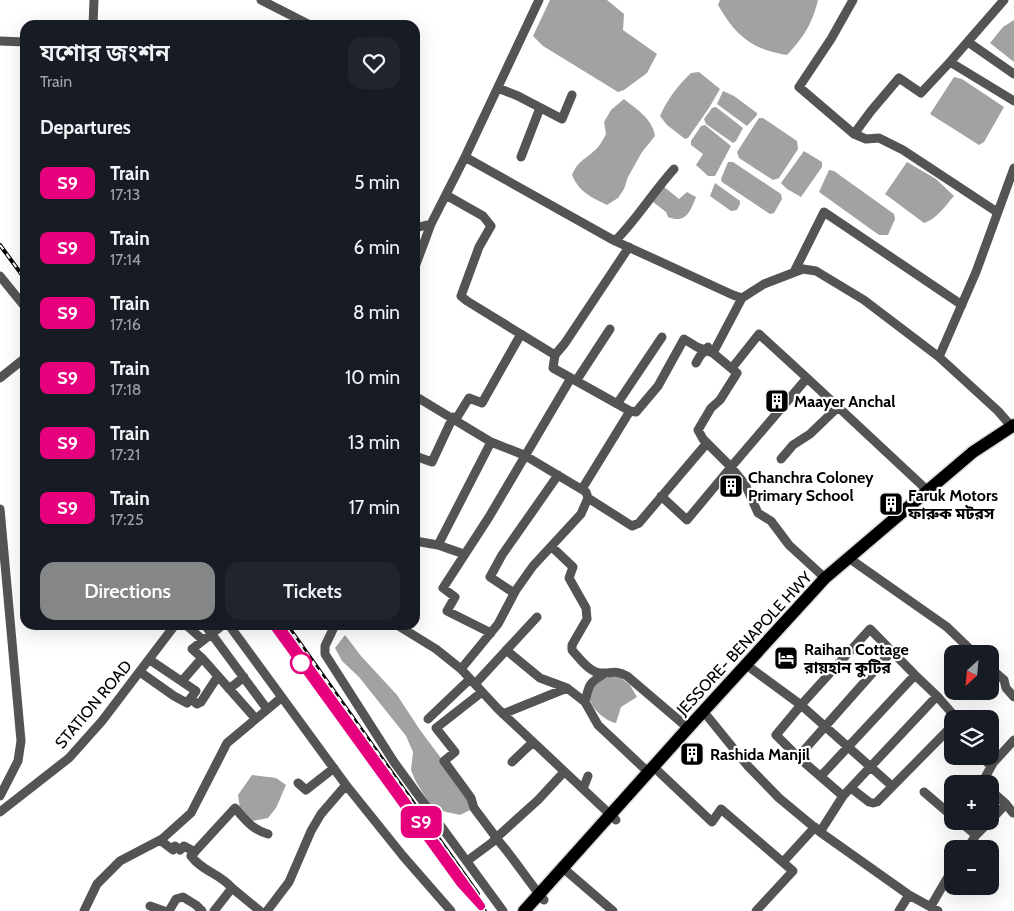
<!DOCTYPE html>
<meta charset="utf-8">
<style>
:root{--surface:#171b24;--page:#20242c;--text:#f1f3f6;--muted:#9ea1a6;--accent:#858687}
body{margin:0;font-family:Cabin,"Noto Sans Bengali",sans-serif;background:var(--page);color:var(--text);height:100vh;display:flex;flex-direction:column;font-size:19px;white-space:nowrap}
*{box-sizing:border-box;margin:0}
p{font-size:16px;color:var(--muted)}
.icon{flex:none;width:28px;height:28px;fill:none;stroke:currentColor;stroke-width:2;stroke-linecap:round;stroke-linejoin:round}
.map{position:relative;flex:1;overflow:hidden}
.details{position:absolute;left:20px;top:20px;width:400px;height:610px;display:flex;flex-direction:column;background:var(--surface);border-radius:15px;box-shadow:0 5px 20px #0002}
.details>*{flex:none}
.badge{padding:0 10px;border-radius:8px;font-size:18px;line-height:32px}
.needle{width:32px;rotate:206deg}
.buttons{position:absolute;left:944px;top:645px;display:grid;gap:10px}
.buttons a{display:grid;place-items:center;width:55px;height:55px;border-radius:10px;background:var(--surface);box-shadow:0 5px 20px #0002;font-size:25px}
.map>.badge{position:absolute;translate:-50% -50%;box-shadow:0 0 0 2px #fff}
h2{padding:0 20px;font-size:19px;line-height:45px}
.round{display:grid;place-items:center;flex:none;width:52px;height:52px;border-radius:15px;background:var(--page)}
.summary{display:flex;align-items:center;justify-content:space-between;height:85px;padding:0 20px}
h1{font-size:24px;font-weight:600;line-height:38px}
.primary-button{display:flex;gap:10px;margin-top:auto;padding:10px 20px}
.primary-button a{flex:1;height:58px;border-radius:15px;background:var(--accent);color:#fff;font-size:20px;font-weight:600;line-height:58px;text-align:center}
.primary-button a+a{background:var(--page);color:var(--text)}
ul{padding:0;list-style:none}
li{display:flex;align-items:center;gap:15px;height:65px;padding:0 20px}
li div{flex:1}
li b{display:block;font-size:19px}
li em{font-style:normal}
li .badge{min-width:55px;font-weight:700;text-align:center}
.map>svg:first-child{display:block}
.water{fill:#a2a2a2}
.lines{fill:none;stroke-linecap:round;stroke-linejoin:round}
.highway-casing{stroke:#dbdbdb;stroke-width:15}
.minor{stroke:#545454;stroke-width:9}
.highway{stroke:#000;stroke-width:12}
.rail-casing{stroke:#000;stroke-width:4}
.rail{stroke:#fff;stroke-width:2;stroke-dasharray:5.5;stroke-linecap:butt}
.line-casing{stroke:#fff;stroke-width:11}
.line{stroke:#e6007e;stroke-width:8}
.stop-dot{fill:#fff;stroke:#e6007e;stroke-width:2.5}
.labels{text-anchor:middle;stroke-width:4.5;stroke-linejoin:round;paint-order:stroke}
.poi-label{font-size:16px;font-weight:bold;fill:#000;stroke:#fff;text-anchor:start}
.street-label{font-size:16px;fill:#000;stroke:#fff}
</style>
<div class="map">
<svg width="1014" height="911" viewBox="0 0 1014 911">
<rect width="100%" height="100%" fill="#fff"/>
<!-- water -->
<path class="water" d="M550 0H607L624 14 623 30 657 54 647 73 624 90 618 92 543 46 533 36Z
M720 0H818C812 24 804 37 787 55 752 50 735 35 718 5Z
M1014 20V62L990 43 1003 27Z
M699 72 720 89 709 108 688 138 685 139 667 125 660 116C667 100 678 85 691 73Z
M954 77 962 79 1004 107 984 142 979 145 930 114Z
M723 91 734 96 757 113V115L747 126 717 104Z
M624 99C636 109 653 119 655 136L642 152 628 177 624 189 618 198 607 205C592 198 578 191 572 175 579 160 583 161 594 151 599 147 603 140 606 134L604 122 611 110Z
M716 107 743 128 736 141 733 143 706 124 704 119 712 108Z
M759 118H763L797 141 798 149 779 178 773 180 739 158 737 152Z
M705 125 731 146 715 176H708L696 165 703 154 691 145V141L701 126Z
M804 151 822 162V167L801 197 787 189 781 183Z
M728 162H733L781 194 782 199 774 213 770 214 722 182 721 179Z
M907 162 936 179 954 196C945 206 937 219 924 223L885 194Z
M829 170 834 171 894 214 895 219 888 235H879L819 192Z
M715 183 740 201V204L737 210 731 211 710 196Z
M663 186 679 199 687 192 696 197C690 212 686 224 668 217L666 212 653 202Z
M345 635 361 656 397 695 420 730 467 793 470 810 460 815 433 809 416 782 411 770 413 752 406 736 359 677 342 661 335 648Z
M609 677H620L630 685 637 697 621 707 616 723C605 721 589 707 589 695 590 691 592 687 593 683Z
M252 775 276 778 286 785 276 808 268 818 252 821 240 809 238 795Z"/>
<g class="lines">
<!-- highway casing -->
<g class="highway-casing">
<path id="highway" d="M524 911 688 728 825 578 973 452 1014 425"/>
</g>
<!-- minor -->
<path class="minor" d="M261 0 310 25
M853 0 831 39 799 87 854 134 866 139 879 138 903 150 997 212
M1004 0 950 62 1014 101
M93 25 94 0
M0 41 25 42
M968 42 1014 74
M498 88 518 96 562 119 572 95
M854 134 871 111 899 78 921 93 950 62
M465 157 615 241 733 295 742 298 764 284 803 269 816 271 864 300 939 357 998 411 1011 426 1014 427
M521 157 540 108
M446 195 483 216 491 226 479 247 461 296 467 301 555 355
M415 228 431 224 465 157 539 0
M615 241C637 219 653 192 674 169
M415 267 431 224
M794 272 824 212 962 305
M0 276 25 307
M939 357 976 272 1014 168
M696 363 700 356 708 347
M732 368 759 334 807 378 731 467 745 484 758 513 771 521 789 545 825 578
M0 378 25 358
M807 378 927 490
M576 381 610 329
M415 396 491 442 524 455 586 492 588 498 581 514 533 566 516 590 498 624 461 669
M617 404 662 337
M630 411 636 412 658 386 684 339 697 347 713 353
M456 419 469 398 482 403 521 334
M415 456 432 462 453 417
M781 459 793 445 810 434 838 407
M582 489 630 411 553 368 555 355 565 343 629 247
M661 496 687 520 731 467 703 439 698 430 711 408 720 400 737 373 713 353 742 298
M588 498 632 526 639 523 707 443
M0 509 21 741 18 761 0 796
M415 541 438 545 464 554
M438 545 491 442
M552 547 573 567 569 578 586 608 587 619 572 645V650C579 658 587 669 596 672 608 676 614 668 627 676L688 728
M853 561 947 627 975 654
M514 593 490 577 502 555 558 475
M186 625 203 640
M205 625 267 709
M229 625 346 785 403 856 451 911
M335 625 325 646V654L394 762 503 911
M397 625 436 649 461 669 498 709 616 820
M491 633 447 611 455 597 443 588 489 517 571 378
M506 650 540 678 567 688 585 702 598 725 648 772
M202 658 255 718
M990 668 1004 680 1006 688 1014 697
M752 669 801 705 870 629 915 675 937 696 957 719
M140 672 174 696 187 703 196 691 150 660
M182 681 202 658 192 649 223 625
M475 684 537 617
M229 689 244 677
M191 699 197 704 201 702 218 676
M585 702C589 684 589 683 604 674
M503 714 567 688
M708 717 747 765 779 798 820 832 909 895 938 911
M428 719 470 679
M980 756 991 766
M798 757 892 651
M512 762 533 742
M659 772 712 822 721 809 793 871 756 911
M821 776 915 675
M298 783 306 790 334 768
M983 784 982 783 993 763 1014 740
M851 788 869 802 873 803 877 802 952 726
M583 789 588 776
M990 790 1006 804 990 821
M924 792 952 816
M843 796 798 757 776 735 801 705 892 786
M1006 804 1013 813
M0 812 69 758 102 721 175 625
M959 821 976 835
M820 832 843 796 937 696
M160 840 173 850 175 846 180 850 184 846 195 852
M967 849 976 835 990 821
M467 861 494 841 495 836 474 808 471 798 444 761 455 752 436 728 482 692
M783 862 815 827
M563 868 613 911
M232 888C219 873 203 872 191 856L235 808C245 820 253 830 268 834
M544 900C527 880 514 858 496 838L538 800 564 772
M150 906 164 911
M931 906 952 870
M84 911 97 884 120 861 162 839 191 813 227 743 281 698
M169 911 176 899 183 897 196 905 202 911
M214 911 232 888 260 911
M267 911 289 882 311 831 321 814 346 785
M899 911 909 895"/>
<!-- highway -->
<use href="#highway" class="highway"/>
<!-- rail casing -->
<g class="rail-casing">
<path id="rail" d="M0 245 25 279
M273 625 460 883 485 911
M287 625 478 894"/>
</g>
<!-- rail -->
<use href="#rail" class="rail"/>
</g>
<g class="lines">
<!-- line casing -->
<g class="line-casing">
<path id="line" d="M273 625 460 883 481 906 279 625"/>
</g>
<!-- line -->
<use href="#line" class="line"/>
</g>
<!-- icons -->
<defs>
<g id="building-square" transform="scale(1.25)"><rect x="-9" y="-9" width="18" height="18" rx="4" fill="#000" stroke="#fff"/><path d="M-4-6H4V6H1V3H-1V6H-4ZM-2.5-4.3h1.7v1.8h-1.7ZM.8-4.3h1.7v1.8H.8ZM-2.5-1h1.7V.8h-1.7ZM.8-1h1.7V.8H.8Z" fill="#fff"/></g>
<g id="hotel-square" transform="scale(1.25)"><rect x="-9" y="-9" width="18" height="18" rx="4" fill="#000" stroke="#fff"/><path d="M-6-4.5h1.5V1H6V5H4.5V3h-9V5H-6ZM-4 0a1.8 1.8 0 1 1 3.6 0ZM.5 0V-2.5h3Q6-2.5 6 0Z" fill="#fff"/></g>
</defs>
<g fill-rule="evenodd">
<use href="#building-square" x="777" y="401"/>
<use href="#building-square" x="731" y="486"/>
<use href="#building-square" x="891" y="504"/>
<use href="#hotel-square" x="786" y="658"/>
<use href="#building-square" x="692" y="754"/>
</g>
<!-- markers -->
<circle class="stop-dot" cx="301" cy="663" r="10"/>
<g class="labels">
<!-- poi labels -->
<g class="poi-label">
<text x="794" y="407">Maayer Anchal</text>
<text x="748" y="483">Chanchra Coloney<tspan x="748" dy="18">Primary School</tspan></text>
<text x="908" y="501">Faruk Motors<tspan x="908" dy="18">ফারুক মটরস</tspan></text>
<text x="804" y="655">Raihan Cottage<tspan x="804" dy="18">রায়হান কুটির</tspan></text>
<text x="710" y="760">Rashida Manjil</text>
</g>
<!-- street labels -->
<g class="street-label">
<text transform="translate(744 643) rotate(-47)" y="6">JESSORE- BENAPOLE HWY</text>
<text transform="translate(93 704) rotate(-50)" y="6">STATION ROAD</text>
</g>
</g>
</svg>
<div class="buttons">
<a><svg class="needle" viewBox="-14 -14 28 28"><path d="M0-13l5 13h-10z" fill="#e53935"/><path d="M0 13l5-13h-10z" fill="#9ea1a6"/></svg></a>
<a><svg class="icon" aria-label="layers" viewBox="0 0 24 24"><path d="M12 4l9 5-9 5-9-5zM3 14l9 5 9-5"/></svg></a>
<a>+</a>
<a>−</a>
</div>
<b class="badge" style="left:421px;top:822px;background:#e6007e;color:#fff">S9</b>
<section class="details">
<div class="summary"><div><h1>যশোর জংশন</h1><p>Train</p></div><a class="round"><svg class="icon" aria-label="heart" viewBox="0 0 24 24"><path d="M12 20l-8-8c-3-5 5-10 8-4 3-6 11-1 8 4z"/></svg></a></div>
<h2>Departures</h2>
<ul>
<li><span class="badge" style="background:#e6007e;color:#fff">S9</span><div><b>Train</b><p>17:13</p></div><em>5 min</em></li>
<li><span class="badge" style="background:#e6007e;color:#fff">S9</span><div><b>Train</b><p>17:14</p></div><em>6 min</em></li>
<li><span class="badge" style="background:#e6007e;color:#fff">S9</span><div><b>Train</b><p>17:16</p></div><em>8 min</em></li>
<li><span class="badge" style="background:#e6007e;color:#fff">S9</span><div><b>Train</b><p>17:18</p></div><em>10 min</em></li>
<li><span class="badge" style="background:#e6007e;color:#fff">S9</span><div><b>Train</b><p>17:21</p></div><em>13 min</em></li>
<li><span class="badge" style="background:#e6007e;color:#fff">S9</span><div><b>Train</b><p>17:25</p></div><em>17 min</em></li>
</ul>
<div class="primary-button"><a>Directions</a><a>Tickets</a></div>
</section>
</div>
